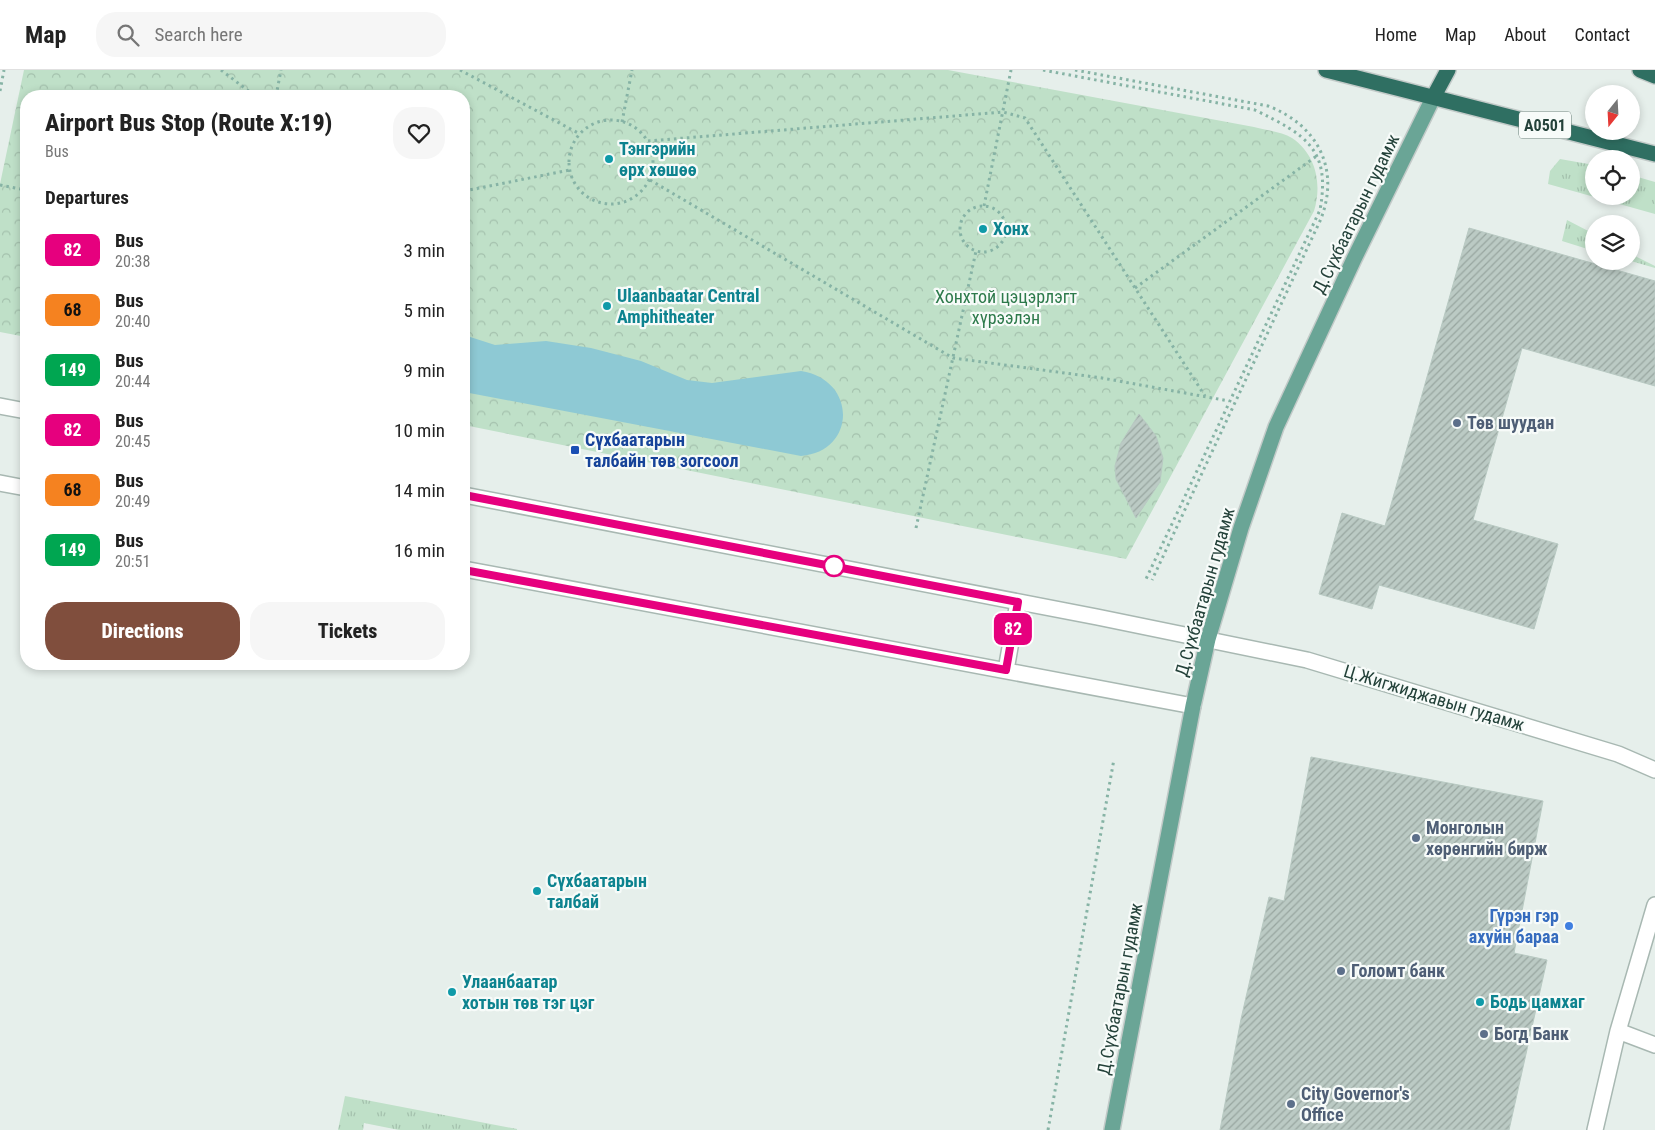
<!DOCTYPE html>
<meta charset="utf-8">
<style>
:root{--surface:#fff;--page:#f6f6f6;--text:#222;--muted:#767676;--line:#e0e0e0;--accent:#804e3d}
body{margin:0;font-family:"Roboto Condensed",sans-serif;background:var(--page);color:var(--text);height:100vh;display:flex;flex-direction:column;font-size:19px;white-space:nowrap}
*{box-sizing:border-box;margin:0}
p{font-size:16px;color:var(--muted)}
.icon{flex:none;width:28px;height:28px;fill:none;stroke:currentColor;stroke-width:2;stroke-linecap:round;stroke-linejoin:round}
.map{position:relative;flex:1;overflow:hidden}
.details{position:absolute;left:20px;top:20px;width:450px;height:580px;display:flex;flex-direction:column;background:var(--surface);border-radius:20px;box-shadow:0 2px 8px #0003}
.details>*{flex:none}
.badge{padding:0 10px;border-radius:8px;font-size:18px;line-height:32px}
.needle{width:32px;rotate:198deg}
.fabs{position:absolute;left:1585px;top:15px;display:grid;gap:10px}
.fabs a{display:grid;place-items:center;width:55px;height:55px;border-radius:50%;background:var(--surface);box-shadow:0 2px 8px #0003;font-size:25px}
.map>.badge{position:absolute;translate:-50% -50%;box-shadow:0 0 0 2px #fff}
h2{padding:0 25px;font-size:19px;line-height:45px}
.round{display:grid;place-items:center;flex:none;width:52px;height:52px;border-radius:20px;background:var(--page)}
.head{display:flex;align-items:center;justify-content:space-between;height:85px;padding:0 25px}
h1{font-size:24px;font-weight:800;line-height:38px}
.cta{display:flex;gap:10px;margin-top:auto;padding:10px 25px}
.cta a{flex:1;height:58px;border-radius:20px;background:var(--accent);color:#fff;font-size:20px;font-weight:800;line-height:58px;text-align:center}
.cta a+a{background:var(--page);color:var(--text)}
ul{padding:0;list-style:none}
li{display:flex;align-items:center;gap:15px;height:60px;padding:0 25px}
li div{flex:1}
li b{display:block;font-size:19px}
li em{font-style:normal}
li .badge{min-width:55px;font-weight:700;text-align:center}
header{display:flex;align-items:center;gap:30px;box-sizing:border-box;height:70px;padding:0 25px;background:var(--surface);border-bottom:1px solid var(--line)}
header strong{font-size:24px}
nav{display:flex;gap:28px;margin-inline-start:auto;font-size:18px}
.search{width:350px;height:45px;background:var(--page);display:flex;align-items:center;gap:12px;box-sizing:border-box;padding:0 18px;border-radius:20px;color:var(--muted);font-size:19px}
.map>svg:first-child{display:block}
.grass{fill:url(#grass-tufts)}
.park{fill:url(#park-crowns)}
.water{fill:#8ec9d4}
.building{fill:url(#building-hatch);stroke:#b8c9c2}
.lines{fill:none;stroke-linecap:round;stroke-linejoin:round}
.minor-casing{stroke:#a8b8b2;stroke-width:18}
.major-casing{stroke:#c2cac8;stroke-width:18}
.highway-casing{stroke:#c2cac8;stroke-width:18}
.path{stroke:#86b3a5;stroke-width:3;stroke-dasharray:2.5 4;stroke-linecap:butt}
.minor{stroke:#fff;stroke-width:15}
.major{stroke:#6aa596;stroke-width:15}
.highway{stroke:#2f6f62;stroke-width:15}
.line-casing{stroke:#fff;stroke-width:11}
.line{stroke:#e6007e;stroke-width:8}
.culture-dot{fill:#0f9aa8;stroke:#f7fbf9;stroke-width:2}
.service-dot{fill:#5c6f8a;stroke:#f7fbf9;stroke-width:2}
.transit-dot{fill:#1a4fb4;stroke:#f7fbf9;stroke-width:2}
.stop-dot{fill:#fff;stroke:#e6007e;stroke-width:2.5}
.shop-dot{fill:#3f7fe0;stroke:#f7fbf9;stroke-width:2}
.labels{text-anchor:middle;stroke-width:4.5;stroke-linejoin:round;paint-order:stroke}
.shield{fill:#f7fbf9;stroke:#637a73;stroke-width:1}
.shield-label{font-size:16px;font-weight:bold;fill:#24423a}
.culture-label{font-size:18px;font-weight:bold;fill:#0d838f;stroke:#f7fbf9;text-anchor:start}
.street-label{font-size:18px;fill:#24423a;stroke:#f7fbf9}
.park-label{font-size:18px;fill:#2d7a4b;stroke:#f7fbf9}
.service-label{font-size:18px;font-weight:bold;fill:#4e5e75;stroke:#f7fbf9;text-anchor:start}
.transit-label{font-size:18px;font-weight:bold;fill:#164399;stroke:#f7fbf9;text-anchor:start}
.shop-label{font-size:18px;font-weight:bold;fill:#366cbe;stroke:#f7fbf9;text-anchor:end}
</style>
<header>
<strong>Map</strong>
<div class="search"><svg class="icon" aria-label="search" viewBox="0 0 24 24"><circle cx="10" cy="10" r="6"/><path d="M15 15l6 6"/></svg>Search here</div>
<nav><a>Home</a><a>Map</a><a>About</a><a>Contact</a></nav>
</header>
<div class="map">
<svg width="1655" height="1060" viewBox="0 0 1655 1060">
<defs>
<pattern id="grass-tufts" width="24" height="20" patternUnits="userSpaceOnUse" patternTransform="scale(1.25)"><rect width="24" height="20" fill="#bfe0c8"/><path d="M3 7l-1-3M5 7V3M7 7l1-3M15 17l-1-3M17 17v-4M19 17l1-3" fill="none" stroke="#a4c1ad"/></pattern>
<pattern id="park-crowns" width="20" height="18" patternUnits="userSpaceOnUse" patternTransform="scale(1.25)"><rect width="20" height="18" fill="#bfe0c8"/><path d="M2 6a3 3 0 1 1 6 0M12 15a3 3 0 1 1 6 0" fill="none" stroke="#a4c1ad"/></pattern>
<pattern id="building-hatch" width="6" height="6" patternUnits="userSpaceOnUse" patternTransform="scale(1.25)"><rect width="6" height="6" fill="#bbcac4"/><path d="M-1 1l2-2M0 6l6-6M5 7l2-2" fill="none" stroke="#98a6a0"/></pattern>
</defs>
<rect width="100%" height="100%" fill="#e6efeb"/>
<!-- grass -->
<path class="grass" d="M1560 89 1594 95V126H1631V105L1655 112V144L1548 114 1550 101Z
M1567 150 1594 164V181L1562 171Z
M1631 184 1655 196V198L1631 191Z
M345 1026 517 1059V1060H399L364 1053 363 1060H338Z"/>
<!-- park -->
<path class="park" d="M24 0H948L1254 57C1265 60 1282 62 1292 68 1317 85 1322 115 1314 141L1126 489 464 355V26H26V267L0 262V114Z"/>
<!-- water -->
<path class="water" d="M464 265 495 275 546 271 591 278 641 291 687 310 712 313 801 301C858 310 856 382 801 386L464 322Z"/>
<!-- building -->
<path class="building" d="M1469 158 1655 211V316L1522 278 1473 450 1558 474 1534 559 1379 515 1372 539 1319 524 1342 443 1385 456Z
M1139 344 1156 366 1163 388 1160 412 1136 448 1116 409 1115 396 1121 373Z
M1311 687 1543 731 1514 883 1547 890 1509 1060H1220L1241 949 1269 827 1284 831Z"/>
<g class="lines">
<!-- minor casing -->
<g class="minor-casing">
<path id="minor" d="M0 336 26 341
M0 413 26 418
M464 425 1097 547 1307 590 1618 684 1655 700
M464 499 1193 636
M1006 600 1018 532
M1618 961 1655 975
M1595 1060 1618 961 1655 835"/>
</g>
<!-- major casing -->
<g class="major-casing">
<path id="major" d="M1112 1060 1193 636 1208 569 1241 458 1276 357 1354 189 1434 26"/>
</g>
<!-- highway casing -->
<g class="highway-casing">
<path id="highway" d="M1326 0 1655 84
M1640 0 1655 6
M1434 26 1448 0"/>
</g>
<!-- path -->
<path class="path" d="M221 0 255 26
M460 0 580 64
M1043 0 1255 40C1306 65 1331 79 1320 140L1146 509
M1075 0 1268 36C1318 55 1341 100 1320 151L1152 510
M0 21 4 0
M276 26 281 0
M569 92a42 42 0 1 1 84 0a42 42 0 1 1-84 0Z
M622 52 632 0
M648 71 1003 42 1025 48 1205 326
M650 110 953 288 1102 308 1229 331
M0 115 26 120
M464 121 570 100
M960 159a23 23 0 1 1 46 0a23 23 0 1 1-46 0Z
M984 136 1011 0
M1135 218 1318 85
M916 458 976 181
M1048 1060 1114 689"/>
<!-- minor -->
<use href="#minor" class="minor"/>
<!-- major -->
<use href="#major" class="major"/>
<!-- highway -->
<use href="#highway" class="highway"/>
</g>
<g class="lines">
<!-- line casing -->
<g class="line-casing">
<path id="line" d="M464 425 1018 532 1006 600 464 500"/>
</g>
<!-- line -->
<use href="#line" class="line"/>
</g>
<!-- markers -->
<g class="culture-dot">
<circle cx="609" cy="89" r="5"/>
<circle cx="983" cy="159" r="5"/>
<circle cx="607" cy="236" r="5"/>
<circle cx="537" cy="821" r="5"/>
<circle cx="452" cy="922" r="5"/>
<circle cx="1480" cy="932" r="5"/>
</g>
<g class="service-dot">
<circle cx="1457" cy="353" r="5"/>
<circle cx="1416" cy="768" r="5"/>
<circle cx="1341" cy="901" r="5"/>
<circle cx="1484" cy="964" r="5"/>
<circle cx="1291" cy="1034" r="5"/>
</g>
<rect class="transit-dot" x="570" y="375" width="10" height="10" rx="2.5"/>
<circle class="stop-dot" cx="834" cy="496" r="10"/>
<circle class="shop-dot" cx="1569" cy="856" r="5"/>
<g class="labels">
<!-- shield labels -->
<rect class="shield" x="1519" y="41.5" width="52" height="27" rx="4"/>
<g class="shield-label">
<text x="1545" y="61">A0501</text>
</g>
<!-- culture labels -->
<g class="culture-label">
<text x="619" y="85">Тэнгэрийн<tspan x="619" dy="21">өрх хөшөө</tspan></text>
<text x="993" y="165">Хонх</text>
<text x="617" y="232">Ulaanbaatar Central<tspan x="617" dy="21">Amphitheater</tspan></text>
<text x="547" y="817">Сүхбаатарын<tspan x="547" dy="21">талбай</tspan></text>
<text x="462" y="918">Улаанбаатар<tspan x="462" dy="21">хотын төв тэг цэг</tspan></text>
<text x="1490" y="938">Бодь цамхаг</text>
</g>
<!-- street labels -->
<g class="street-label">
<text transform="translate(1356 144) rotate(-64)" y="6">Д.Сүхбаатарын гудамж</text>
<text transform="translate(1205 522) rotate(-74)" y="6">Д.Сүхбаатарын гудамж</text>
<text transform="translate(1434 628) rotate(17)" y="6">Ц.Жигжиджавын гудамж</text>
<text transform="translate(1120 919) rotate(-79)" y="6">Д.Сүхбаатарын гудамж</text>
</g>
<!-- park labels -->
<g class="park-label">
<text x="1006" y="233">Хонхтой цэцэрлэгт<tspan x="1006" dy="21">хүрээлэн</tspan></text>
</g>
<!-- service labels -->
<g class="service-label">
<text x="1467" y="359">Төв шуудан</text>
<text x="1426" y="764">Монголын<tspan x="1426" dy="21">хөрөнгийн бирж</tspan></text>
<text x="1351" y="907">Голомт банк</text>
<text x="1494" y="970">Богд Банк</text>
<text x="1301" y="1030">City Governor's<tspan x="1301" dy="21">Office</tspan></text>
</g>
<!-- transit labels -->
<g class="transit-label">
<text x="585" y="376">Сүхбаатарын<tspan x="585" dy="21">талбайн төв зогсоол</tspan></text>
</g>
<!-- shop labels -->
<g class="shop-label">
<text x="1559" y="852">Гүрэн гэр<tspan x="1559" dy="21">ахуйн бараа</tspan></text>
</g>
</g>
</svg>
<div class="fabs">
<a><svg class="needle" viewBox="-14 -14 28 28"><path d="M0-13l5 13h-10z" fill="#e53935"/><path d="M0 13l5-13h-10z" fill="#767676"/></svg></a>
<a><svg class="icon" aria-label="locate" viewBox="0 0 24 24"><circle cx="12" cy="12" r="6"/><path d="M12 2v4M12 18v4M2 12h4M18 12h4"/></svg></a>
<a><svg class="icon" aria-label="layers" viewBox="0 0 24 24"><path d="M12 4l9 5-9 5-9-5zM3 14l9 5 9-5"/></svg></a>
</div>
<b class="badge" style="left:1013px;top:559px;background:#e6007e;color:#fff">82</b>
<section class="details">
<div class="head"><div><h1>Airport Bus Stop (Route X:19)</h1><p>Bus</p></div><a class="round"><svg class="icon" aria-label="heart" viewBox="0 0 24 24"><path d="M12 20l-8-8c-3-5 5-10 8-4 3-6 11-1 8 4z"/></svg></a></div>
<h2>Departures</h2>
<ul>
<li><span class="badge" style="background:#e6007e;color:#fff">82</span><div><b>Bus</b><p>20:38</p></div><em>3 min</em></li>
<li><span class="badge" style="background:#f58220;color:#111">68</span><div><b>Bus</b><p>20:40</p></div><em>5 min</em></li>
<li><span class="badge" style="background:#00a651;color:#fff">149</span><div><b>Bus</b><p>20:44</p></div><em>9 min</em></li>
<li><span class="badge" style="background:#e6007e;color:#fff">82</span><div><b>Bus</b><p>20:45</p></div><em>10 min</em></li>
<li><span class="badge" style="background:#f58220;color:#111">68</span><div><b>Bus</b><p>20:49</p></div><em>14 min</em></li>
<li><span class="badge" style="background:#00a651;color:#fff">149</span><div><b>Bus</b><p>20:51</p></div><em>16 min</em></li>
</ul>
<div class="cta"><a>Directions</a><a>Tickets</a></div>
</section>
</div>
